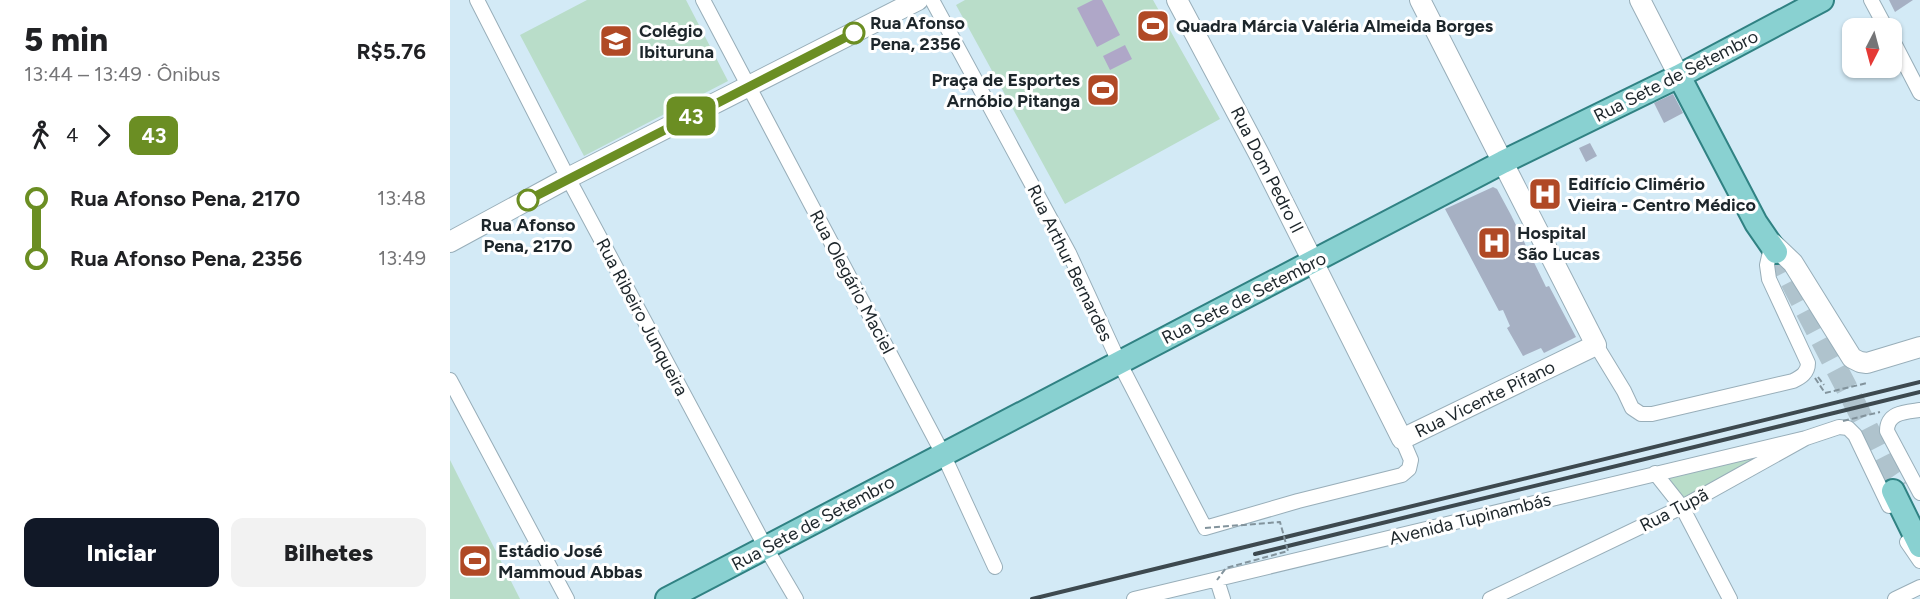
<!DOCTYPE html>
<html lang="pt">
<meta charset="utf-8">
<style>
:root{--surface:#fff;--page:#f2f2f2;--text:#202124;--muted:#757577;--accent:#111827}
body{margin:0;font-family:Figtree,sans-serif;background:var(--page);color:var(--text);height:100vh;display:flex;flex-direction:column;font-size:22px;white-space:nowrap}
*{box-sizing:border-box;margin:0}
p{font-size:20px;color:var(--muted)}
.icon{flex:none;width:33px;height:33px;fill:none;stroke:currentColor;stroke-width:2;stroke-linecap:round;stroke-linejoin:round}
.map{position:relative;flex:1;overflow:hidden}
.panel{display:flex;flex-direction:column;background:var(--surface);width:450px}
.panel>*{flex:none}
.badge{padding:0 12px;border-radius:9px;font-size:21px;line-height:39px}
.needle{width:39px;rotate:186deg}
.controls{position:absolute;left:1392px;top:18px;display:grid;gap:12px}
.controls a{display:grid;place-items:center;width:60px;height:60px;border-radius:12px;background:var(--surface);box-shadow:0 2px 4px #0004;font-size:30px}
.map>.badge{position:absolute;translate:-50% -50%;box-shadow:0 0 0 3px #fff}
.legs{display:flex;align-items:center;gap:9px;height:66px;padding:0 24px;font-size:20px}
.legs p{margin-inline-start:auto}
.summary{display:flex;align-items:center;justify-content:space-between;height:102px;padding:0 24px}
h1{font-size:33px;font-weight:800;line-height:45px}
.action{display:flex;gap:12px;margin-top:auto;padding:12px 24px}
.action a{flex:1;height:69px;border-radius:12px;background:var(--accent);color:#fff;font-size:24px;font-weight:800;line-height:69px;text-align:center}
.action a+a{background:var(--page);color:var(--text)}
ul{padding:0 24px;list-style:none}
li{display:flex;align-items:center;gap:21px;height:60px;font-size:22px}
li i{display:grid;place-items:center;width:9px;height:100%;margin:0 8px;background:currentColor}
li i::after{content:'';width:15px;height:15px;margin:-8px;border:4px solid;border-radius:50%;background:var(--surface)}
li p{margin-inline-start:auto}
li:first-child i{background:linear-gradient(#0000 50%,currentColor 0)}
li:last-child i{background:linear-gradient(currentColor 50%,#0000 0)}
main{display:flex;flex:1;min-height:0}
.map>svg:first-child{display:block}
.green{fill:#b9ddc9}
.water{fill:#afa7c8}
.building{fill:#a6b0c3}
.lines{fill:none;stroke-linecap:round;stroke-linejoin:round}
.primary-tunnel{stroke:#afc3cd;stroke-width:22;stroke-dasharray:22 11;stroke-linecap:butt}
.street-casing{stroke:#98aeb9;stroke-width:16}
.secondary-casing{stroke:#98aeb9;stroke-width:22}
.primary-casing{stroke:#308283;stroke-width:26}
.path{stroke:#82939c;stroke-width:2;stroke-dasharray:6 3;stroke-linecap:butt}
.street{stroke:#fff;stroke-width:14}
.secondary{stroke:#fff;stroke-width:20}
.primary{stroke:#89d1d1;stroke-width:22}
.rail{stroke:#3d494f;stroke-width:4}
.path-bridge{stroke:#82939c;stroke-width:2;stroke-dasharray:6 3;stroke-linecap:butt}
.line-1-casing{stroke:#fff;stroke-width:14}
.line-1{stroke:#6b8e23;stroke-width:9}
.stop-1-dot{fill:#fff;stroke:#6b8e23;stroke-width:3}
.labels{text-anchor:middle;stroke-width:6;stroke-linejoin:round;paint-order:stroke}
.stop-label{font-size:18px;font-weight:bold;fill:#1d262b;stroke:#fff;text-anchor:start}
.poi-label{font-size:18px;font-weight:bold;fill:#1d262b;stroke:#fff;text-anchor:start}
.street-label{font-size:18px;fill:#1d262b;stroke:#fff}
</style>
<main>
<section class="panel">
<div class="summary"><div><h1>5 min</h1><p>13:44 – 13:49 · Ônibus</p></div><b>R$5.76</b></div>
<div class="legs"><svg class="icon" aria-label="walk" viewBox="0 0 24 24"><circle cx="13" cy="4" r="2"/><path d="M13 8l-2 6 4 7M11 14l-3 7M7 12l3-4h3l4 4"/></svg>4<svg class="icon" aria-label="forward" viewBox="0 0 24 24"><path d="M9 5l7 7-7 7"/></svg><b class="badge" style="background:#6b8e23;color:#fff">43</b></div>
<ul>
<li><i style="color:#6b8e23"></i><b>Rua Afonso Pena, 2170</b><p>13:48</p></li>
<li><i style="color:#6b8e23"></i><b>Rua Afonso Pena, 2356</b><p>13:49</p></li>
</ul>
<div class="action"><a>Iniciar</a><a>Bilhetes</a></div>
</section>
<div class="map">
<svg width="1470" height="599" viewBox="0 0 1470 599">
<rect width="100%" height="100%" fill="#d3eaf6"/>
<!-- green -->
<path class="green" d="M137 0H236L278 81 134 156 70 35Z
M515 0H703L770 119 615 204 506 5Z
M1338 445 1234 502 1217 474Z
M0 460 70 599H0Z"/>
<!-- water -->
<path class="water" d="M643 0H652L670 35 647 47 627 8Z
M675 45 682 59 660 70 653 56Z"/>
<!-- building -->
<path class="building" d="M1439 0H1463L1445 12Z
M1223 94 1233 113 1214 123 1204 103Z
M1140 143 1147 156 1136 162 1129 148Z
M1043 187 1047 189 1061 215 1096 287 1099 286 1126 337 1094 353 1091 348 1073 356 1057 328 1060 326 1053 310 1049 311 995 209Z"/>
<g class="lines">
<!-- primary-tunnel -->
<path class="primary-tunnel" d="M1326 252 1433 458 1452 486"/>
<!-- street casing -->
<g class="street-casing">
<path id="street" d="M27 0 118 178 316 548 346 599
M253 0 493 454 545 567
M482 0 619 253 669 362 755 528 848 501 952 475 959 469 961 460 952 439
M1421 0 1436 28
M1442 39 1470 93
M1146 345 1174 391 1182 408 1191 414H1202L1343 381C1351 377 1358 373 1358 363L1319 279 1317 265 1322 243
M0 380 117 599
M1470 410C1456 412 1437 412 1437 431L1470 493
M1205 473 1232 507 1280 599
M1457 542 1470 561
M767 580 773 599
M684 599 1356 438
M1040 599 1232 507 1356 438 1389 427 1398 428 1405 435 1439 506
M1445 599 1470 587"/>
</g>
<!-- secondary casing -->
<g class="secondary-casing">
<path id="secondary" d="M727 0 809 154 952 439 1146 345 970 0
M1190 0 1229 76
M0 242 118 178 468 0
M1322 243 1343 263 1402 358 1410 362 1417 363 1470 347"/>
</g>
<!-- primary casing -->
<g class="primary-casing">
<path id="primary" d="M1229 76 1306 223 1326 252
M1443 491 1470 546
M217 599 1053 162 1229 76 1372 0"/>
</g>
<!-- path -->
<path class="path" d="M1368 377 1374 385
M1365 378 1375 393"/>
<!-- street -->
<use href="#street" class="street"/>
<!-- secondary -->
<use href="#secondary" class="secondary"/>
<!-- primary -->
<use href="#primary" class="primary"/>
<!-- rail -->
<path class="rail" d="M805 554 1470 392
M582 599 1470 382"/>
<!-- path-bridge -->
<path class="path-bridge" d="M1375 393 1417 383
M1393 421 1430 412
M755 528 830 522 838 551 776 568 767 580"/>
</g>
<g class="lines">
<!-- line-1 casing -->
<g class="line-1-casing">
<path id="line-1" d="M78 200 404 33"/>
</g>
<!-- line-1 -->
<use href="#line-1" class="line-1"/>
</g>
<!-- icons -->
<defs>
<g id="stadium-square" transform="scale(1.725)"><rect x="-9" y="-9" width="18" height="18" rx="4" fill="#b04925" stroke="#fff"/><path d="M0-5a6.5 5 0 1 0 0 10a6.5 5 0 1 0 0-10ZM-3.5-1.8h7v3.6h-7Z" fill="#fff"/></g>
<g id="school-square" transform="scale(1.725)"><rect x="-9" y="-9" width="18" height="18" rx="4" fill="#b04925" stroke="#fff"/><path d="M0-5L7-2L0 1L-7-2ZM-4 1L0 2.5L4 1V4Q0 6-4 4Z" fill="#fff"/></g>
<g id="hospital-square" transform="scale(1.725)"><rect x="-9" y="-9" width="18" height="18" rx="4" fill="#b04925" stroke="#fff"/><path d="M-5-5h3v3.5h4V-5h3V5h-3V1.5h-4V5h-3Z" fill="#fff"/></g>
</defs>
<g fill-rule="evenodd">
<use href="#stadium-square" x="703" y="26"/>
<use href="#school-square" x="166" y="41"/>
<use href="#stadium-square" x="653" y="90"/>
<use href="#hospital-square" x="1095" y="194"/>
<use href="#hospital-square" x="1044" y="243"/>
<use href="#stadium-square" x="25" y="561"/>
</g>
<!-- markers -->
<g class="stop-1-dot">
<circle cx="404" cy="33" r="10"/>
<circle cx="78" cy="200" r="10"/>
</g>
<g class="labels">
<!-- stop labels -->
<g class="stop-label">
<text x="420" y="29">Rua Afonso<tspan x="420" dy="21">Pena, 2356</tspan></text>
<text x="78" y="231" text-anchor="middle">Rua Afonso<tspan x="78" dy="21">Pena, 2170</tspan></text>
</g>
<!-- poi labels -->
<g class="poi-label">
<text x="726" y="32">Quadra Márcia Valéria Almeida Borges</text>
<text x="189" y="37">Colégio<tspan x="189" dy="21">Ibituruna</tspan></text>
<text x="630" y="86" text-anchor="end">Praça de Esportes<tspan x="630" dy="21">Arnóbio Pitanga</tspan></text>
<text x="1118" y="190">Edifício Climério<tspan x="1118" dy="21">Vieira - Centro Médico</tspan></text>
<text x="1067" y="239">Hospital<tspan x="1067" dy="21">São Lucas</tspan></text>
<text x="48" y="557">Estádio José<tspan x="48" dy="21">Mammoud Abbas</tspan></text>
</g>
<!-- street labels -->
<g class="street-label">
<text transform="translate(1226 76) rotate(-27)" y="6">Rua Sete de Setembro</text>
<text transform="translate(817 170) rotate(63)" y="6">Rua Dom Pedro II</text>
<text transform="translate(620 263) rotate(64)" y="6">Rua Arthur Bernardes</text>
<text transform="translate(402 282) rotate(62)" y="6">Rua Olegário Maciel</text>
<text transform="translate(794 298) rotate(-27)" y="6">Rua Sete de Setembro</text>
<text transform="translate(192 317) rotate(62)" y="6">Rua Ribeiro Junqueira</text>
<text transform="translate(1035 399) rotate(-26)" y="6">Rua Vicente Pifano</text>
<text transform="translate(1224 510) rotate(-27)" y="6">Rua Tupã</text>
<text transform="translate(1020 519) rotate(-14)" y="6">Avenida Tupinambás</text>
<text transform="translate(363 523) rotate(-28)" y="6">Rua Sete de Setembro</text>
</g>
</g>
</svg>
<div class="controls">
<a><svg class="needle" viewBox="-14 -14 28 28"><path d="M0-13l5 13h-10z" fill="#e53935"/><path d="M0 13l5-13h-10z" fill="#757577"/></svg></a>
</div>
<b class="badge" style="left:241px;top:116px;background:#6b8e23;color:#fff">43</b>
</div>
</main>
